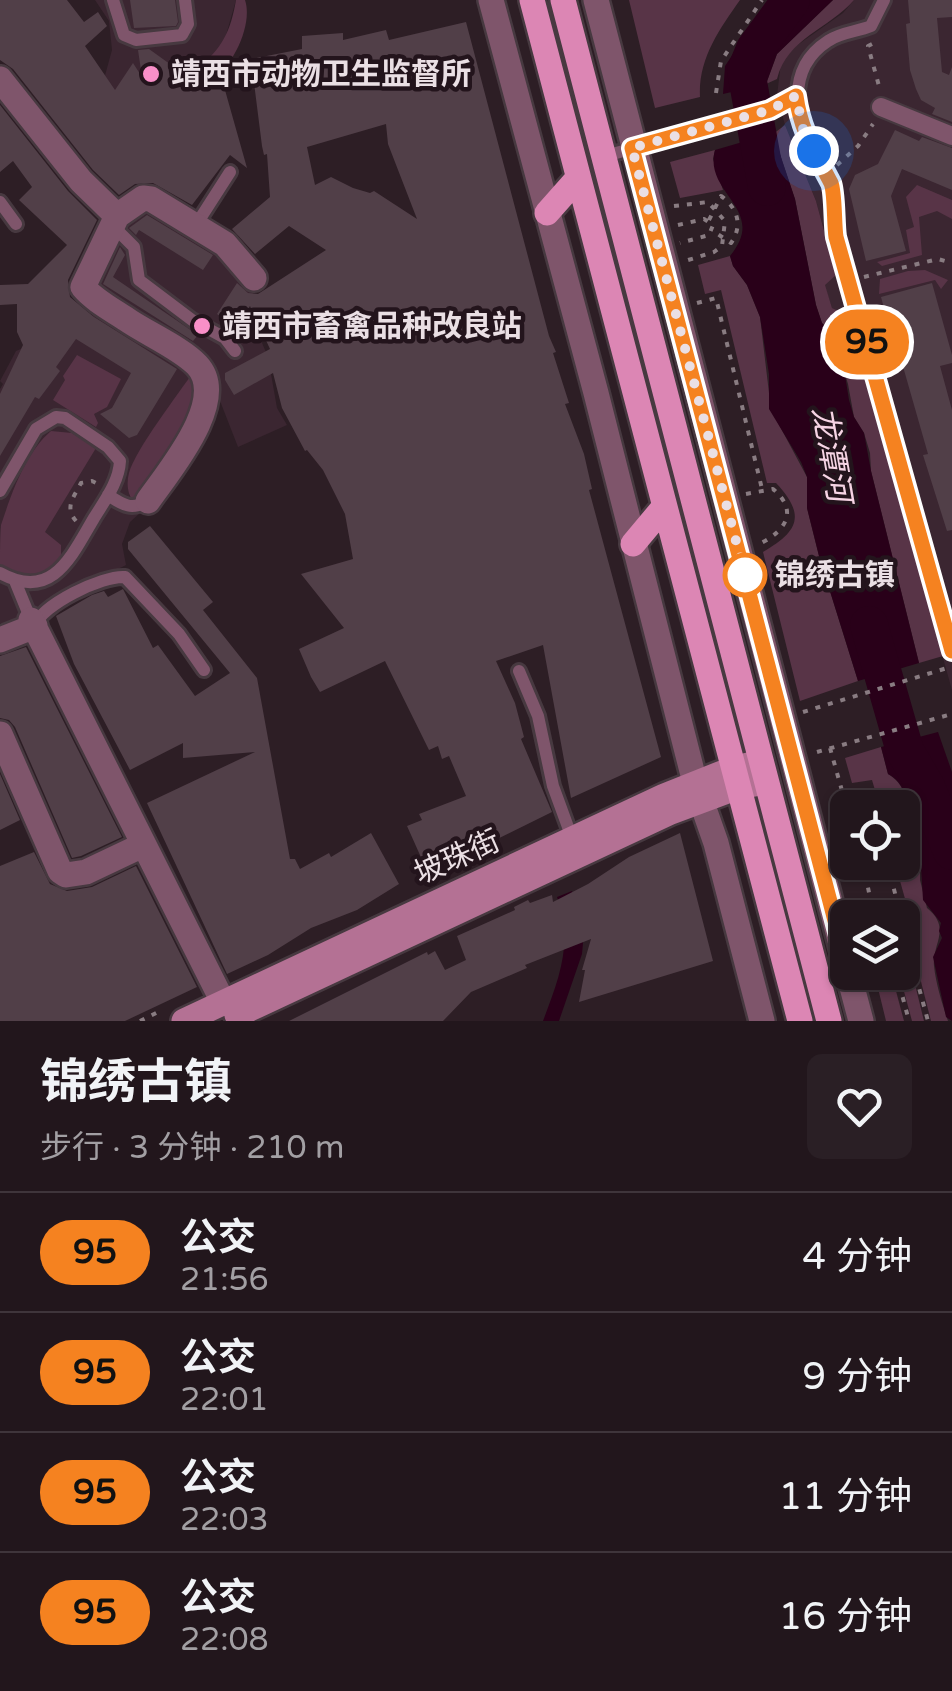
<!DOCTYPE html>
<html lang="zh">
<meta charset="utf-8">
<style>
:root{--surface:#22161c;--page:#2a1f25;--text:#f1f3f6;--muted:#a29fa3;--line:#3f353b}
body{margin:0;font-family:"Varela Round","Noto Sans SC",sans-serif;background:var(--page);color:var(--text);height:100vh;display:flex;flex-direction:column;font-size:38px;white-space:nowrap}
*{box-sizing:border-box;margin:0}
p{font-size:32px;color:var(--muted)}
.icon{flex:none;width:55px;height:55px;fill:none;stroke:currentColor;stroke-width:2;stroke-linecap:round;stroke-linejoin:round}
.map{position:relative;height:1021px;overflow:hidden}
.details{display:flex;flex-direction:column;background:var(--surface);flex:1}
.details>*{flex:none}
.badge{padding:0 20px;border-radius:32px;font-size:35px;line-height:65px}
.tools{position:absolute;left:830px;top:790px;display:grid;gap:20px}
.tools a{display:grid;place-items:center;width:90px;height:90px;border-radius:15px;background:var(--surface);box-shadow:0 2px 8px #0004,0 0 0 2px var(--line);font-size:50px}
.you{position:absolute;width:50px;height:50px;margin:-25px;border:8px solid #fff;border-radius:50%;background:#1a73e8;box-shadow:0 0 0 15px #1a73e833}
.map>.badge{position:absolute;translate:-50% -50%;box-shadow:0 0 0 5px #fff}
.round{display:grid;place-items:center;flex:none;width:105px;height:105px;border-radius:15px;background:var(--page)}
.overview{display:flex;align-items:center;justify-content:space-between;height:170px;padding:0 40px}
h1{font-size:48px;font-weight:700;line-height:75px}
ul{padding:0;list-style:none}
li{display:flex;align-items:center;gap:30px;height:120px;padding:0 40px;border-top:2px solid var(--line)}
li div{flex:1}
li b{display:block;font-size:38px}
li em{font-style:normal}
li .badge{min-width:110px;font-weight:700;text-align:center}
.map>svg:first-child{display:block}
.built{fill:#3b2631}
.green{fill:#583447}
.water{fill:#290019}
.lines{fill:none;stroke-linecap:round;stroke-linejoin:round}
.river{stroke:#290019;stroke-width:38}
.building{fill:#513f48;fill-rule:evenodd}
.service-casing{stroke:#473940;stroke-width:18}
.pedestrian-casing{stroke:#473940;stroke-width:22}
.minor-casing{stroke:#473940;stroke-width:30}
.secondary-casing{stroke:#473940;stroke-width:30}
.primary-casing{stroke:#473940;stroke-width:30}
.path{stroke:#897c82;stroke-width:4;stroke-dasharray:5 8;stroke-linecap:butt}
.service{stroke:#7f556b;stroke-width:12}
.pedestrian{stroke:#7f556b;stroke-width:18}
.minor{stroke:#7f556b;stroke-width:25}
.secondary{stroke:#b47194;stroke-width:25}
.primary{stroke:#dc86b4;stroke-width:25}
.line-casing{stroke:#fff;stroke-width:22}
.line{stroke:#f58220;stroke-width:15}
.walk{stroke:#eadfe4;stroke-width:10;stroke-dasharray:0 18}
.poi-dot{fill:#f98fc8;stroke:#23141c;stroke-width:4}
.stop-dot{fill:#fff;stroke:#f58220;stroke-width:5}
.labels{text-anchor:middle;stroke-width:9;stroke-linejoin:round;paint-order:stroke}
.poi-label{font-size:30px;font-weight:bold;fill:#eadfe4;stroke:#23141c;text-anchor:start}
.stop-label{font-size:30px;font-weight:bold;fill:#eadfe4;stroke:#23141c;text-anchor:start}
.street-label{font-size:30px;fill:#eadfe4;stroke:#23141c}
.water-label{font-size:32px;font-style:italic;fill:#f6d4e4;stroke:#23141c}
</style>
<div class="map">
<svg width="952" height="1021" viewBox="0 0 952 1021">
<rect width="100%" height="100%" fill="#2d1e25"/>
<!-- built -->
<path class="built" d="M95 0H236L224 42 216 54 197 68V85L91 106 104 79 112 50 109 21Z
M854 0H952V690L848 320 841 312 832 308 824 284 836 275 816 201 785 125 777 96 781 62 789 51 843 13Z
M143 203 219 249 259 288 249 297 248 310 268 357 277 408 287 425 238 447 206 365 95 291 92 277Z
M98 308 194 371 134 461 128 482 130 498 140 513 130 522 122 544 126 565 7 625 0 623V389L3 384 0 381 16 351 89 320Z"/>
<!-- green -->
<path class="green" d="M236 0H245C253 24 234 64 213 80 207 84 199 87 192 92L197 85V68C222 50 231 30 236 0Z
M629 0H740C719 30 698 59 700 97L655 108Z
M833 0H854C829 29 787 38 777 79L766 84 777 54Z
M785 125 816 201 836 275 825 285 832 308 841 312 848 320 943 656 919 663 871 471 870 453 864 433 854 417 848 384 832 332 822 323 816 305 795 199 773 134Z
M715 150 713 159 723 190 680 198 670 162Z
M917 185 952 200V219L937 211 919 217 922 255 882 266 877 262 910 253 906 230 914 227 906 197Z
M730 256 733 266 747 285 760 317 769 393 777 421 807 477V508L819 556 858 681 800 701 763 552C799 531 806 515 776 483H767L721 290 705 294 698 265Z
M925 270 948 280 941 289 935 280 879 294 880 279 908 271Z
M77 355 121 379 107 407 94 414 98 423 96 427 53 400 65 380 63 376Z
M194 371C198 422 155 459 134 503 128 495 126 484 129 473 135 450 179 393 194 371Z
M51 431 72 433 96 448 45 532 61 545V559C42 580 24 578 0 566 0 554 0 536 1 525 11 495 25 453 51 431Z
M881 747 888 774C912 788 904 811 907 834L920 849V880L927 908C952 928 932 944 934 966 936 984 942 1003 948 1021H931L913 950 903 948 902 918 899 917 909 913 895 863 902 862V808L880 807 872 780 852 783 845 758Z
M911 968 924 1021H912L899 973Z
M892 976 904 1021H886L876 980Z"/>
<!-- water -->
<path class="water" d="M769 0H833L777 54 766 84 723 94 725 66Z
M773 133 795 199 816 305 822 323 840 344 849 400 854 417 864 433 871 471 919 663 858 681 819 556 807 508V477L801 462 769 409V374L760 317 747 285 733 266 730 256C769 209 703 194 715 150Z
M938 732 952 772V1021L946 1017 933 957 942 938 939 931 941 923 923 900 920 849 907 834C904 811 913 788 888 774L881 747Z
M572 891 583 943 582 954 559 1021H543C559 979 574 941 557 897Z"/>
<g class="lines">
<!-- river -->
<path class="river" d="M767 187 746 71 755 49 791 0
M869 625 905 751 926 787 952 851"/>
</g>
<!-- building -->
<path class="building" d="M0 0H67L84 22 98 12 107 26 85 46 115 90 133 63 142 77 138 50 149 49 206 90V87L223 83 247 168 230 155 192 205 153 183 135 184 119 195 93 170 13 69 0 60Z
M130 0H175L178 22 176 26 134 28Z
M908 0H952V17L937 18 942 72 949 75 952 67V122L932 114 935 108 921 100 916 89 910 70 906 24 910 23Z
M466 22 549 336 556 352 553 353 569 403 565 404 584 454 592 489 589 490 661 757 571 798 543 645 496 661 515 703 524 737 521 739 552 812 428 873 407 826 422 820 419 814 466 796 449 756 442 759 438 746 429 750 385 661 320 692 311 677 299 649 344 628 301 574 353 559 345 514 323 470 307 450 305 451 282 408 273 373 234 395 225 380V373L270 349 250 306 235 327 217 314 237 283 248 293 258 294 326 250 289 226 255 254 232 229 270 197 267 154 264 155 262 146 251 59 302 49V36L343 33V40L386 30 389 40ZM386 124 388 144 417 219 374 191 370 193 353 188 331 177 315 185 307 147Z
M0 105 68 191 97 220 68 280 70 297 94 317 177 369 137 435 129 438 100 414 112 408 131 373 76 339 56 367 60 371 39 399 35 397 0 456V394L23 345 17 332V304L0 305V285L28 284 67 245 19 200 32 187 13 161 0 172Z
M895 130 919 141 922 137 952 148V190L902 169 891 196 906 251 866 261 849 189 855 175 878 164Z
M147 215 213 255 203 270 139 230 136 235 129 228Z
M120 247 125 255 113 277 198 335 193 341 103 284Z
M932 283 952 355V363L940 366 952 410V530L947 531 923 455 928 454 900 356 905 354 896 322 888 323 881 297Z
M150 526 213 602 203 610 257 678 290 859H295L300 869 329 853 331 857 371 833 399 884 357 910 311 928 268 955 227 974 147 803 255 752 183 758V743L130 770 74 664 56 616 92 595 104 591 108 597 123 589 153 648 158 645 195 696 230 673 128 549V542Z
M26 647 122 837 81 856 72 858 15 727 9 720 0 718V656Z
M0 774 20 820 0 830Z
M680 833 713 961 579 1002 585 970H582L591 939 525 965 527 968 471 992 443 1021H289L427 952 428 955 435 951 445 970 466 960 457 936 515 910 514 907 528 900 530 903 552 895 553 902 588 884 629 857Z
M34 852 50 884 67 891 92 887 136 866 197 987 125 1021H0V866Z"/>
<g class="lines">
<!-- service casing -->
<g class="service-casing">
<path id="service" d="M113 0 124 35 136 40 182 35 188 24 185 0
M884 0 871 26C857 32 841 32 828 41 780 72 798 131 822 172 825 176 830 179 832 184 835 190 834 226 836 237L952 651
M605 156 770 111 796 96
M0 202 16 224
M196 225 230 172
M114 227 134 247 139 280 192 320 225 338 235 351
M0 491 36 429 56 417 65 418 108 447 120 461C119 482 105 500 94 518 71 557 52 602 0 573
M108 495C124 506 132 510 148 501
M15 581 31 620
M35 626C41 605 103 575 125 577L179 634 204 670
M519 671 538 716 553 786 572 838"/>
</g>
<!-- pedestrian casing -->
<g class="pedestrian-casing">
<path id="pedestrian" d="M881 107 952 136"/>
</g>
<!-- minor casing -->
<g class="minor-casing">
<path id="minor" d="M491 0 596 393 695 783 716 843 762 1021
M596 0 848 971
M0 79 81 181 117 216 143 198 151 199 225 244 254 278
M117 216 83 287C94 300 111 309 126 319 146 333 181 348 197 365 230 400 168 472 148 501
M31 620 223 1002
M0 640 35 626
M0 734 60 871 66 875 86 872 143 845
M848 972 861 1021"/>
</g>
<!-- secondary casing -->
<g class="secondary-casing">
<path id="secondary" d="M237 1015 671 812 738 787 766 782
M184 1021 664 796 732 769 761 762"/>
</g>
<!-- primary casing -->
<g class="primary-casing">
<path id="primary" d="M532 0 800 1021
M563 0 829 1021
M547 213 578 178
M633 544 664 507"/>
</g>
<!-- path -->
<path class="path" d="M872 44 868 46 879 86
M716 93 721 61 762 0
M837 165 858 146 873 124
M674 206 708 202 725 221 722 246 714 252 685 261
M709 220 721 196C738 208 743 226 731 243L713 231
M678 225 704 219 713 225 709 235 680 243
M864 277 938 259 952 263
M697 303 716 298 762 489
M746 494 773 489C798 510 787 530 761 543
M76 521C64 507 74 497 81 483L92 481 98 484
M803 712 947 668
M830 748 846 805
M817 752 952 714
M829 809 869 799 872 808
M863 862 874 918
M854 912 897 901 887 862
M902 958 912 962 928 1021
M896 972 909 1021
M140 1021 162 1010"/>
<!-- service -->
<use href="#service" class="service"/>
<!-- pedestrian -->
<use href="#pedestrian" class="pedestrian"/>
<!-- minor -->
<use href="#minor" class="minor"/>
<!-- secondary -->
<use href="#secondary" class="secondary"/>
<!-- primary -->
<use href="#primary" class="primary"/>
</g>
<g class="lines">
<!-- line casing -->
<g class="line-casing">
<path id="line" d="M848 970 632 148 770 110 796 96C801 132 815 152 831 183 835 192 834 224 836 237L952 651"/>
</g>
<!-- line -->
<use href="#line" class="line"/>
<!-- walk -->
<path class="walk" d="M745 575 632 148 770 110 796 96 804 133 814 151"/>
</g>
<!-- markers -->
<g class="poi-dot">
<circle cx="151" cy="74" r="10"/>
<circle cx="202" cy="326" r="10"/>
</g>
<circle class="stop-dot" cx="745" cy="575" r="20"/>
<g class="labels">
<!-- poi labels -->
<g class="poi-label">
<text x="171" y="84">靖西市动物卫生监督所</text>
<text x="222" y="336">靖西市畜禽品种改良站</text>
</g>
<!-- stop labels -->
<g class="stop-label">
<text x="775" y="585">锦绣古镇</text>
</g>
<!-- street labels -->
<g class="street-label">
<text transform="translate(457 857) rotate(-24)" y="10">坡珠街</text>
</g>
<!-- water labels -->
<g class="water-label">
<text transform="translate(832 454) rotate(80)" y="11">龙潭河</text>
</g>
</g>
</svg>
<div class="tools">
<a><svg class="icon" aria-label="locate" viewBox="0 0 24 24"><circle cx="12" cy="12" r="6"/><path d="M12 2v4M12 18v4M2 12h4M18 12h4"/></svg></a>
<a><svg class="icon" aria-label="layers" viewBox="0 0 24 24"><path d="M12 4l9 5-9 5-9-5zM3 14l9 5 9-5"/></svg></a>
</div>
<div class="you" style="left:814px;top:151px"></div>
<b class="badge" style="left:867px;top:342px;background:#f58220;color:#111">95</b>
</div>
<section class="details">
<div class="overview"><div><h1>锦绣古镇</h1><p>步行 · 3 分钟 · 210 m</p></div><a class="round"><svg class="icon" aria-label="heart" viewBox="0 0 24 24"><path d="M12 20l-8-8c-3-5 5-10 8-4 3-6 11-1 8 4z"/></svg></a></div>
<ul>
<li><span class="badge" style="background:#f58220;color:#111">95</span><div><b>公交</b><p>21:56</p></div><em>4 分钟</em></li>
<li><span class="badge" style="background:#f58220;color:#111">95</span><div><b>公交</b><p>22:01</p></div><em>9 分钟</em></li>
<li><span class="badge" style="background:#f58220;color:#111">95</span><div><b>公交</b><p>22:03</p></div><em>11 分钟</em></li>
<li><span class="badge" style="background:#f58220;color:#111">95</span><div><b>公交</b><p>22:08</p></div><em>16 分钟</em></li>
</ul>
</section>
